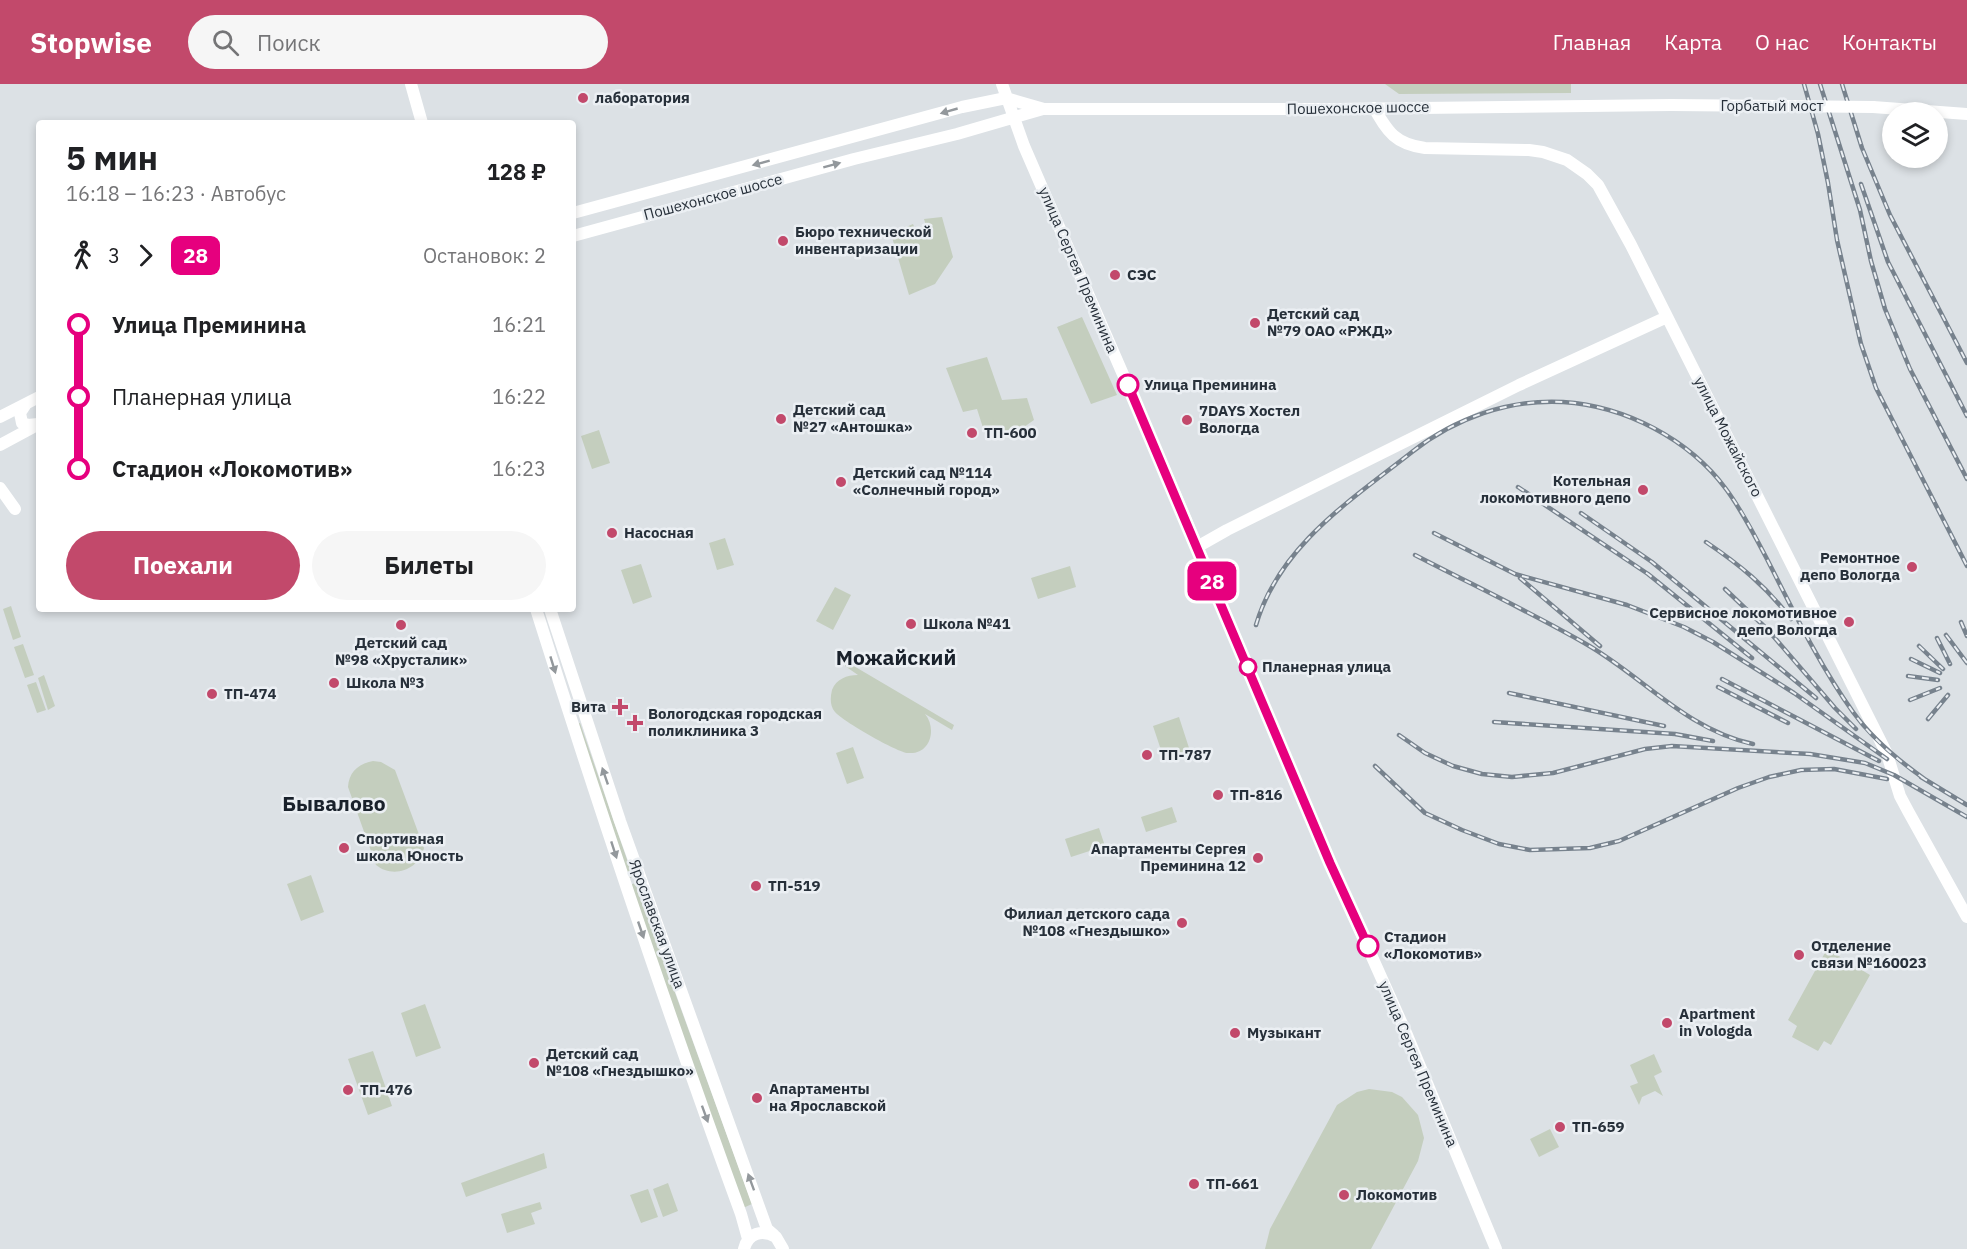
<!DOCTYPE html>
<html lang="ru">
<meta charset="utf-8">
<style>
:root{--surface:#fff;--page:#f6f6f6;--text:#202124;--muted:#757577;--accent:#c2496b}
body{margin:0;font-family:"IBM Plex Sans",sans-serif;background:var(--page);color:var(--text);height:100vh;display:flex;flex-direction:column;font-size:22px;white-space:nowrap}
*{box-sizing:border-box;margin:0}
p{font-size:20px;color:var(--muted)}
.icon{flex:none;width:33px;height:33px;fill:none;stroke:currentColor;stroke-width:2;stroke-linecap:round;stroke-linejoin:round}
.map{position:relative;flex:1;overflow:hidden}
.drawer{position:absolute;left:36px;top:36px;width:540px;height:492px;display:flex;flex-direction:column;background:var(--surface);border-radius:6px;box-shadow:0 3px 9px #0003}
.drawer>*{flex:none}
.badge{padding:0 12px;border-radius:9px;font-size:21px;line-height:39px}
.buttons{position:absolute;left:1882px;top:18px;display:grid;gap:12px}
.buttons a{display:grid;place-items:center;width:66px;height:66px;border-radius:50%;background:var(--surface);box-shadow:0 3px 9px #0003;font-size:30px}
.map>.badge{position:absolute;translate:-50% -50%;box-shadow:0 0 0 3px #fff}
.legs{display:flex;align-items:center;gap:9px;height:66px;padding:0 30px;font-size:20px}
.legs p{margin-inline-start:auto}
.headline{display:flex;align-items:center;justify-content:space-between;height:102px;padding:0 30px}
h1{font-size:33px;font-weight:800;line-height:45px}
.cta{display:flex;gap:12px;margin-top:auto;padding:12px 30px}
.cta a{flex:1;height:69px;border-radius:36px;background:var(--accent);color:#fff;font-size:24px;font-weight:800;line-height:69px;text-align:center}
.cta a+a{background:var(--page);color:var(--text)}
ul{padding:0 30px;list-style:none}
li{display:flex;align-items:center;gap:21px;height:72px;font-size:22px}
li i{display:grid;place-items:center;width:9px;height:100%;margin:0 8px;background:currentColor}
li i::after{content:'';width:15px;height:15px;margin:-8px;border:4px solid;border-radius:50%;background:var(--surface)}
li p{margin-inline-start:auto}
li:first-child i{background:linear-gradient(#0000 50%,currentColor 0)}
li:last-child i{background:linear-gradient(currentColor 50%,#0000 0)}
header{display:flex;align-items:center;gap:36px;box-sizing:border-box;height:84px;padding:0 30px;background:var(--accent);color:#fff}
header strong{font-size:28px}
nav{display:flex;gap:33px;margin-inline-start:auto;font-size:21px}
.search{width:420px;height:54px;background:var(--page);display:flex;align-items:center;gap:15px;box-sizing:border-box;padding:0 21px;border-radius:33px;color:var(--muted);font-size:22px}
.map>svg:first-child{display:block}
.green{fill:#c4cebe}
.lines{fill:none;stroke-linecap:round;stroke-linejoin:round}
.secondary{stroke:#fff;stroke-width:12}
.rail-casing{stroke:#77828d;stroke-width:4.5}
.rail{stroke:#ebeff3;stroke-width:2;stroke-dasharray:7;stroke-linecap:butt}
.secondary-bridge{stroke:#fff;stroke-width:12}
.oneway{fill:#93989c}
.line-1-casing{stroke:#fff;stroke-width:14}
.line-1{stroke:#e6007e;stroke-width:9}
.poi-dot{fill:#c2496b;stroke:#ebeff3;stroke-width:2}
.stop-1-dot{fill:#fff;stroke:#e6007e;stroke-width:3}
.labels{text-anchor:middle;stroke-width:5;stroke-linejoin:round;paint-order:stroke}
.poi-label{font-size:15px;font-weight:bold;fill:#27303a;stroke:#ebeff3;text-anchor:start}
.street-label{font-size:15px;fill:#27303a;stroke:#ebeff3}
.stop-label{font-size:15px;font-weight:bold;fill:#27303a;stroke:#ebeff3;text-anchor:start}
.district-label{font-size:21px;font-weight:bold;fill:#19212b;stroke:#ebeff3}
</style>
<header>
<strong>Stopwise</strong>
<div class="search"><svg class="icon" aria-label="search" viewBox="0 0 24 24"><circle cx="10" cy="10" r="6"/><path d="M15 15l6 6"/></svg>Поиск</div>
<nav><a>Главная</a><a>Карта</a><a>О нас</a><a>Контакты</a></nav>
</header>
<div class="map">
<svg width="1967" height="1165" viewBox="0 0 1967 1165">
<rect width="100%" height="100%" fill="#dce1e5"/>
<!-- green -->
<path class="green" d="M1385 0H1571V9L1399 10Z
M942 133 953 173 935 200 909 211 891 150 913 140 919 154 929 152 924 135Z
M1082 233 1117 311 1091 320 1057 243Z
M987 273 1002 316 1027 314 1034 336 1024 343 986 353 977 325 963 328 946 284Z
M599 346 610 379 592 385 581 352Z
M725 454 734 481 717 486 709 459Z
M641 480 652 513 633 520 621 486Z
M1070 482 1076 503 1038 515 1031 494Z
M835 503 851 511 833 546 816 537Z
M11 522 21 553 13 556 3 525Z
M23 560 34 591 25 594 14 563Z
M847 578 954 641 952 646 925 630C937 644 931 671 908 669 898 669 841 636 835 628 830 622 830 614 832 606 836 595 847 591 858 591L845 582Z
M44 591 55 622 48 626 38 594Z
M36 598 46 626 37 629 27 601Z
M1179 633 1190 667 1164 675 1153 642Z
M580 639 633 793 627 795 574 641Z
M853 663 864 694 847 700 836 669Z
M373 677 381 678 395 686 424 764C419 786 393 795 376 781L348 703C349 688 358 680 373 677Z
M1172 723 1177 738 1146 748 1141 733Z
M1099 744 1105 762 1071 773 1065 755Z
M311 791 324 828 301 837 287 800Z
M635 799 752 1120 743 1124 630 801Z
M1827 865 1870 891 1831 961 1824 957 1818 967 1792 953 1797 942 1788 936Z
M425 920 441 964 416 973 401 929Z
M373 967 392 1022 368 1031 348 975Z
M1654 970 1662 988 1654 992 1663 1012 1655 1007 1642 1013 1639 1021 1630 1002 1638 999 1630 981Z
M1369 1005 1392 1008 1402 1013 1418 1031 1424 1054 1418 1077 1371 1165H1265L1270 1145 1337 1021 1357 1008Z
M1550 1045 1559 1063 1539 1073 1530 1055Z
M544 1069 547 1084 466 1113 461 1099Z
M668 1099 678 1127 663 1133 653 1105Z
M648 1105 658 1133 641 1139 630 1111Z
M540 1118 542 1125 531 1129 535 1140 507 1149 501 1130Z"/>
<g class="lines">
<!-- secondary -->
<path class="secondary" d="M411 0 422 39
M1002 0 1024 62 1174 408 1330 779 1407 951 1496 1165
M1873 23 1967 30
M1374 24C1388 48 1395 60 1425 64L1529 66 1543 68 1567 76 1587 90 1598 101 1631 161 1887 670 1900 712 1908 727 1967 833
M573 129 962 23 1006 14 1044 25H1336L1671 21
M573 152 854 75 957 50 1043 25
M26 320 20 329 22 339 28 341 38 340
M0 333 39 313
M0 361 39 340
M0 404 15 425
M1197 463 1227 446 1519 301 1667 233
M536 525C600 728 668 930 741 1130L748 1155
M550 525 620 737 767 1145 774 1151
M744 1165C748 1149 762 1145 776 1153L783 1165"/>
<!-- rail casing -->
<g class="rail-casing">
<path id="rail" d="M1804 0 1818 50 1828 99 1837 156 1861 260 1876 304 1967 482
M1820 0 1860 126 1871 177 1885 225 1910 285 1967 395
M1842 0 1862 64 1890 131 1967 279
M1861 100 1888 178 1967 332
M1518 403 1648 490 1752 574
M1581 429 1652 478 1816 614
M1434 449 1515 490 1627 521 1684 543 1713 558 1794 609 1887 675
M1706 458C1740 481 1766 502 1791 535
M1415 471C1471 500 1530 528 1586 560 1642 592 1687 646 1753 660
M1520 494 1600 562
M1725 505 1768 546 1835 624 1856 645
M1961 538 1967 552
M1256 541C1279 462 1351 416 1412 368 1455 334 1509 315 1563 318 1625 322 1689 355 1726 405 1743 428 1756 454 1769 479 1795 530 1820 582 1853 628 1873 656 1899 677 1926 696
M1946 551 1967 579
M1937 554 1950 580
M1919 562 1943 585
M1911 575 1940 589
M1908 592 1938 596
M1722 595 1879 677
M1718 603 1788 639
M1509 609 1664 642
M1910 616 1940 604
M1928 635 1948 611
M1494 638 1675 650 1713 657
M1399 651 1425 669 1453 682 1482 690 1512 693 1553 689 1645 665 1672 662 1810 670 1865 679 1894 691 1967 733
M1375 682 1425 729 1462 746 1499 760 1530 766 1590 764 1619 757 1738 704 1769 693 1801 686 1834 685 1887 695
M1921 693 1967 721"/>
</g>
<!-- rail -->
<use href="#rail" class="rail"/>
<!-- secondary-bridge -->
<path class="secondary-bridge" d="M1671 21 1873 23"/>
</g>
<!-- one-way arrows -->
<defs><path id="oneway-solid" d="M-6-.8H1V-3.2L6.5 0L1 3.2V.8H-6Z" transform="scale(1.5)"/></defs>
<g class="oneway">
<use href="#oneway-solid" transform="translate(949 27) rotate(164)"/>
<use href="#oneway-solid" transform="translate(761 79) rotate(165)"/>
<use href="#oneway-solid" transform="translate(832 81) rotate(-15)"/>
<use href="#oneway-solid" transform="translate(553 581) rotate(73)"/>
<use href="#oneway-solid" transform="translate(605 692) rotate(-109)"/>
<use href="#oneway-solid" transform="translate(614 766) rotate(72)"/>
<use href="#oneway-solid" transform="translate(641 846) rotate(71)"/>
<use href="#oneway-solid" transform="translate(705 1030) rotate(70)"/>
<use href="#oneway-solid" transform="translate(751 1098) rotate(-110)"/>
</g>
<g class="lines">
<!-- line-1 casing -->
<g class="line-1-casing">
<path id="line-1" d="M1128 301 1330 779 1368 862"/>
</g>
<!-- line-1 -->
<use href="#line-1" class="line-1"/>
</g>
<!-- markers -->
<g class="poi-dot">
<circle cx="583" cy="14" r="6"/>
<circle cx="783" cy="157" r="6"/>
<circle cx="1115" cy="191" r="6"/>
<circle cx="1255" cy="239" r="6"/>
<circle cx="781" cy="335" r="6"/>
<circle cx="1187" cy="336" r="6"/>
<circle cx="972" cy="349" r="6"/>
<circle cx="841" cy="398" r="6"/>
<circle cx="1643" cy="406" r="6"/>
<circle cx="612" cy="449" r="6"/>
<circle cx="1912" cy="483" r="6"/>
<circle cx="1849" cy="538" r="6"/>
<circle cx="911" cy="540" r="6"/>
<circle cx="401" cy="541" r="6"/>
<circle cx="334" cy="599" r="6"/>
<circle cx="212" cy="610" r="6"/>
<path d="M617 614h6v6h6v6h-6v6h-6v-6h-6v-6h6z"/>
<path d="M632 630h6v6h6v6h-6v6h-6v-6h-6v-6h6z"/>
<circle cx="1147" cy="671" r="6"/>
<circle cx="1218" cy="711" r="6"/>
<circle cx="344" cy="764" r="6"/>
<circle cx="1258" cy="774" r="6"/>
<circle cx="756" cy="802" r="6"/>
<circle cx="1182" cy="839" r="6"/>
<circle cx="1799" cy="871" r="6"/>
<circle cx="1667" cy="939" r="6"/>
<circle cx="1235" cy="949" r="6"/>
<circle cx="534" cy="979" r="6"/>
<circle cx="348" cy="1006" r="6"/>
<circle cx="757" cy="1014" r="6"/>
<circle cx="1560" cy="1043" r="6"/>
<circle cx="1194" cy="1100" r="6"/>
<circle cx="1344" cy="1111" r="6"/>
</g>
<g class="stop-1-dot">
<circle cx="1128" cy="301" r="10"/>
<circle cx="1248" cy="583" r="8"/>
<circle cx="1368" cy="862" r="10"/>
</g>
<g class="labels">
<!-- poi labels -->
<g class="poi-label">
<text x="595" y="19">лаборатория</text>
<text x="795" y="153">Бюро технической<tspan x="795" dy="17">инвентаризации</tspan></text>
<text x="1127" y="196">СЭС</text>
<text x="1267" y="235">Детский сад<tspan x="1267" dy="17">№79 ОАО «РЖД»</tspan></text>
<text x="793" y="331">Детский сад<tspan x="793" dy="17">№27 «Антошка»</tspan></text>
<text x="1199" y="332">7DAYS Хостел<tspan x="1199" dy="17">Вологда</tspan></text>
<text x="984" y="354">ТП-600</text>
<text x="853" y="394">Детский сад №114<tspan x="853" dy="17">«Солнечный город»</tspan></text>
<text x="1631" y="402" text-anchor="end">Котельная<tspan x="1631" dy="17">локомотивного депо</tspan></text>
<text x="624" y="454">Насосная</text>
<text x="1900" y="479" text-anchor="end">Ремонтное<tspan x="1900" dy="17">депо Вологда</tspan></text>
<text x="1837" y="534" text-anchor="end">Сервисное локомотивное<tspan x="1837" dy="17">депо Вологда</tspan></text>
<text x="923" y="545">Школа №41</text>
<text x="401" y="564" text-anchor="middle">Детский сад<tspan x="401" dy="17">№98 «Хрусталик»</tspan></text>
<text x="346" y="604">Школа №3</text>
<text x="224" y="615">ТП-474</text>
<text x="606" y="628" text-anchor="end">Вита</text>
<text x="648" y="635">Вологодская городская<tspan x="648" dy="17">поликлиника 3</tspan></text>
<text x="1159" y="676">ТП-787</text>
<text x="1230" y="716">ТП-816</text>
<text x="356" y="760">Спортивная<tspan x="356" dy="17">школа Юность</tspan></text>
<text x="1246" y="770" text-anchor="end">Апартаменты Сергея<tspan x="1246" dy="17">Преминина 12</tspan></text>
<text x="768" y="807">ТП-519</text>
<text x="1170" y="835" text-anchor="end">Филиал детского сада<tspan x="1170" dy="17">№108 «Гнездышко»</tspan></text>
<text x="1811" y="867">Отделение<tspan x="1811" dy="17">связи №160023</tspan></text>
<text x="1679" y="935">Apartment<tspan x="1679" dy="17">in Vologda</tspan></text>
<text x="1247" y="954">Музыкант</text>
<text x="546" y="975">Детский сад<tspan x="546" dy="17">№108 «Гнездышко»</tspan></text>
<text x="769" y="1010">Апартаменты<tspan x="769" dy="17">на Ярославской</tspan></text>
<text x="360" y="1011">ТП-476</text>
<text x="1572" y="1048">ТП-659</text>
<text x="1206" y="1105">ТП-661</text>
<text x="1356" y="1116">Локомотив</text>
</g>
<!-- street labels -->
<g class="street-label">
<text x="1772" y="27">Горбатый мост</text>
<text transform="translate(1358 24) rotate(-1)" y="5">Пошехонское шоссе</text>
<text transform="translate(713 113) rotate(-15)" y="5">Пошехонское шоссе</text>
<text transform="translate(1078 186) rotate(67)" y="5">улица Сергея Преминина</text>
<text transform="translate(1728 353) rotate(63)" y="5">улица Можайского</text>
<text transform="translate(657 840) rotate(70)" y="5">Ярославская улица</text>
<text transform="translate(1418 980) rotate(67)" y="5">улица Сергея Преминина</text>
</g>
<!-- stop labels -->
<g class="stop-label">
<text x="1144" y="306">Улица Преминина</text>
<text x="1262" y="588">Планерная улица</text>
<text x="1384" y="858">Стадион<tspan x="1384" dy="17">«Локомотив»</tspan></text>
</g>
<!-- district labels -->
<g class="district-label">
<text x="896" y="581">Можайский</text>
<text x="334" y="727">Бывалово</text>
</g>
</g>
</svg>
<div class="buttons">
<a><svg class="icon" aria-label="layers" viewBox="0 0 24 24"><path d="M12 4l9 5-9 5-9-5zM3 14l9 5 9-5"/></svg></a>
</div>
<b class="badge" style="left:1212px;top:497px;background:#e6007e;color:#fff">28</b>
<section class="drawer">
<div class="headline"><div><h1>5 мин</h1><p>16:18 – 16:23 · Автобус</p></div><b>128 ₽</b></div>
<div class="legs"><svg class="icon" aria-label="walk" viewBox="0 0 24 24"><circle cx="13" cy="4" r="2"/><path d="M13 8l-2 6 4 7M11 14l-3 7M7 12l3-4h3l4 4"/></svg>3<svg class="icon" aria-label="forward" viewBox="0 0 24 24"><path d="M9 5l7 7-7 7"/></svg><b class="badge" style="background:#e6007e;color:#fff">28</b><p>Остановок: 2</p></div>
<ul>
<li><i style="color:#e6007e"></i><b>Улица Преминина</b><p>16:21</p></li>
<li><i style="color:#e6007e"></i><span>Планерная улица</span><p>16:22</p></li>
<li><i style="color:#e6007e"></i><b>Стадион «Локомотив»</b><p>16:23</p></li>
</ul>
<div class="cta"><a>Поехали</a><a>Билеты</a></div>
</section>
</div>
